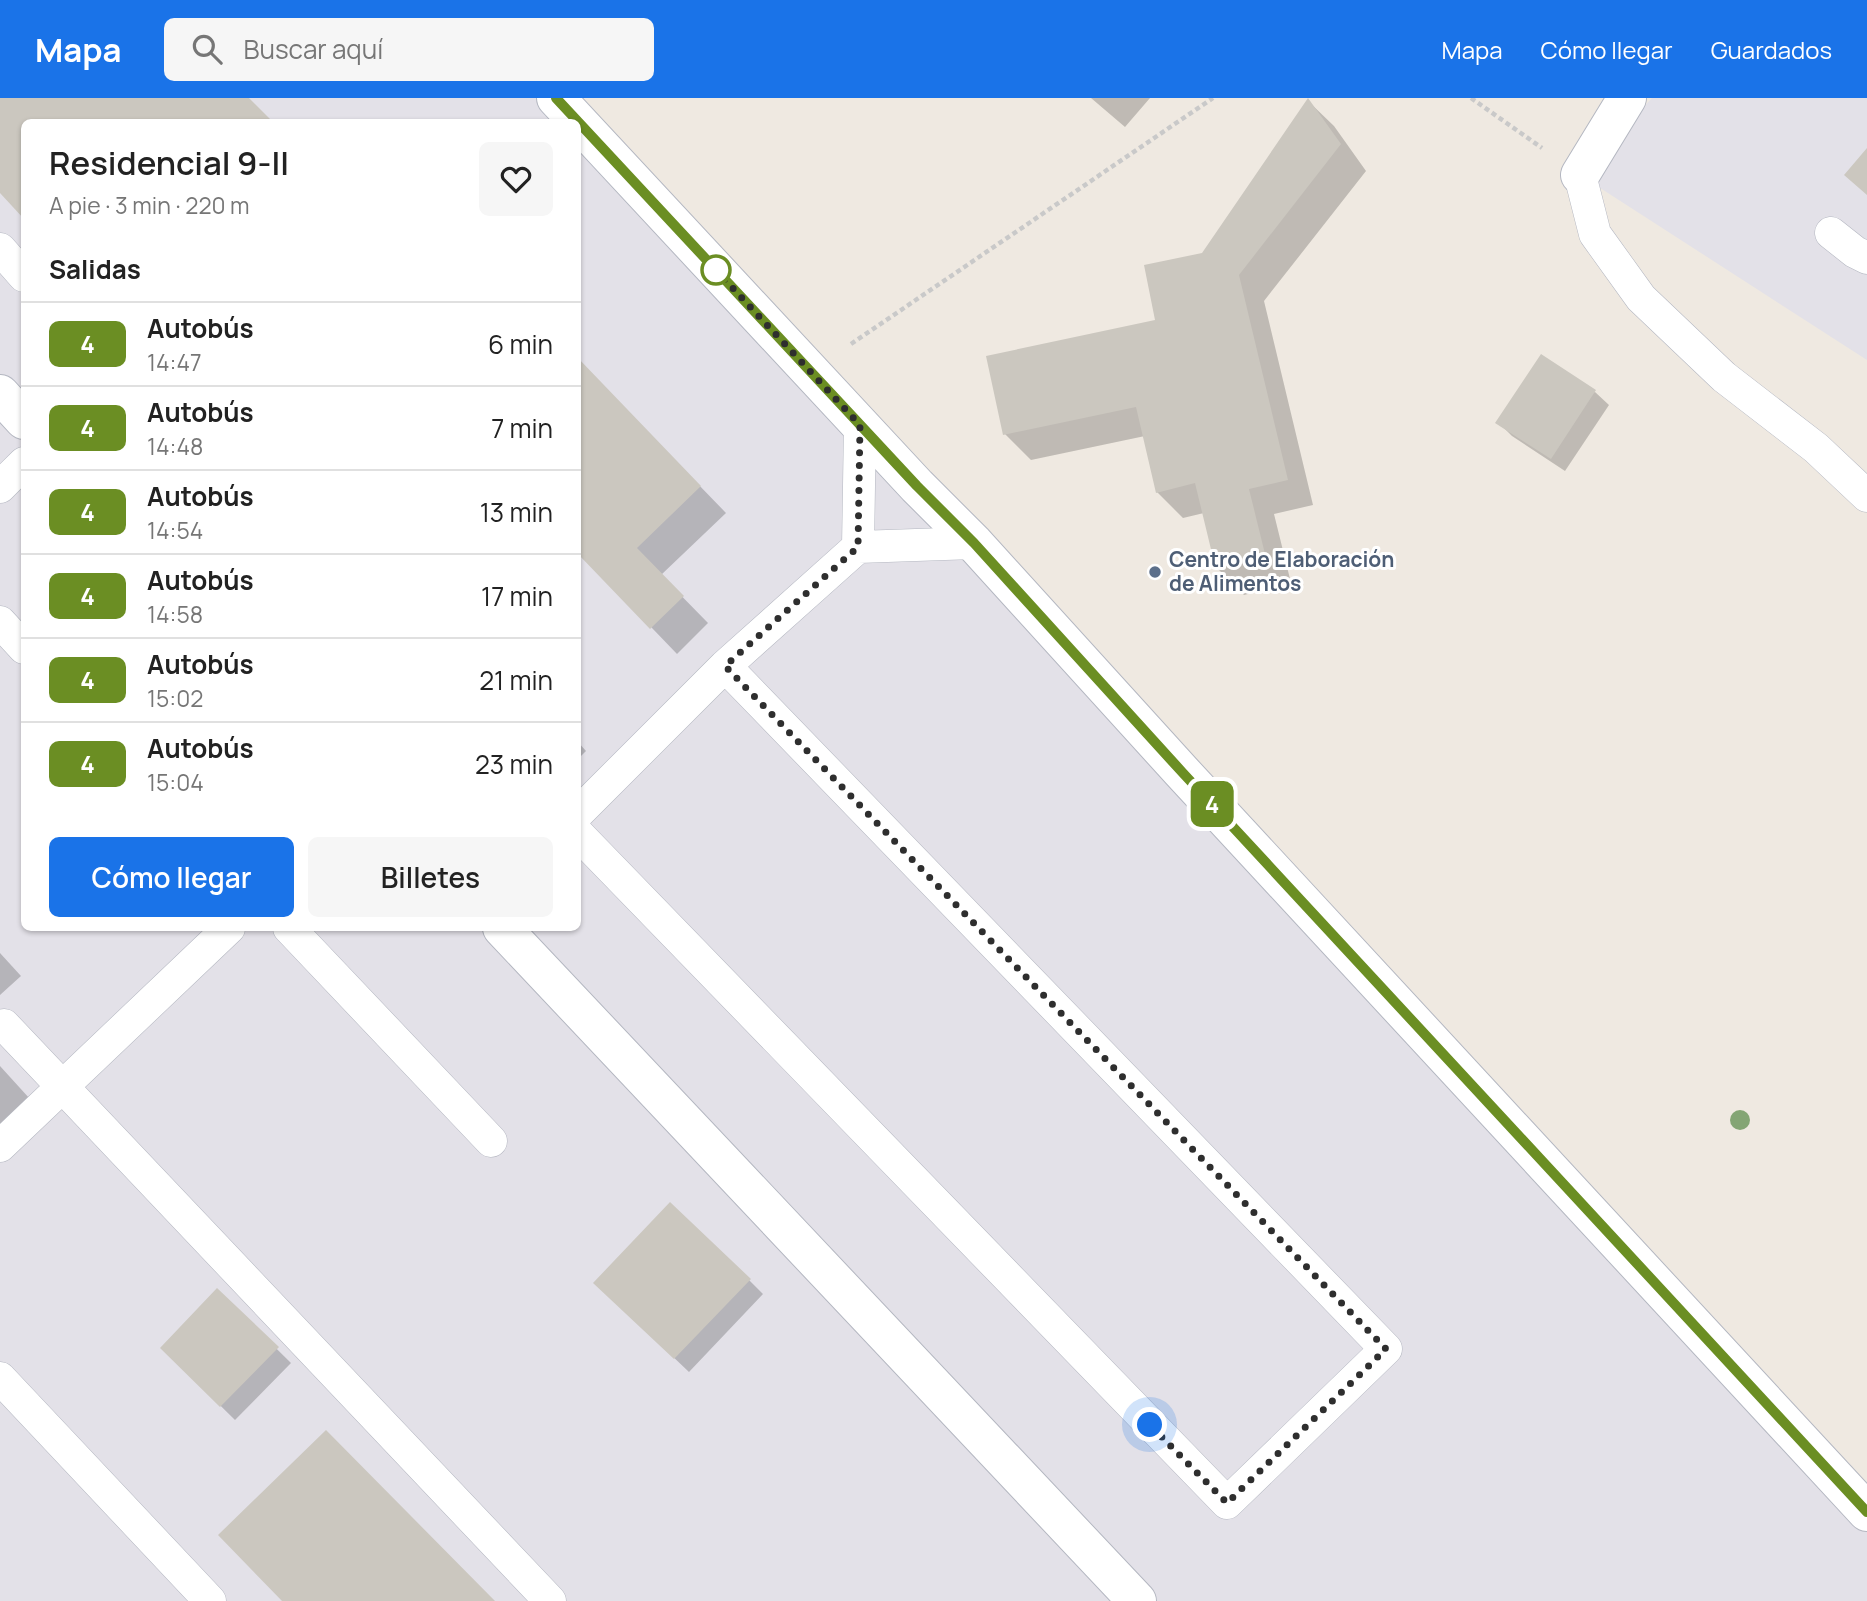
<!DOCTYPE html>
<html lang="es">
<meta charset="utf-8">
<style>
:root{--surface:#fff;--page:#f6f6f6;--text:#222;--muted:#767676;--line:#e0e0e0;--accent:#1a73e8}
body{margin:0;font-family:Manrope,sans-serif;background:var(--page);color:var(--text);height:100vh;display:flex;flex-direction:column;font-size:26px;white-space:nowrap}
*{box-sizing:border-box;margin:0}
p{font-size:23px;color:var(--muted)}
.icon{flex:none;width:38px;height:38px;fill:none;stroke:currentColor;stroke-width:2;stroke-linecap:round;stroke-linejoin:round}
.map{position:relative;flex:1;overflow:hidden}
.details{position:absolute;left:21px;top:21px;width:560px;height:812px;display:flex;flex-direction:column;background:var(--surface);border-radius:10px;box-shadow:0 2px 5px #0004}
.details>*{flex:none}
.badge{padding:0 14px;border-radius:10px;font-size:24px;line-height:46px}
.you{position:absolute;width:35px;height:35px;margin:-18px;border:5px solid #fff;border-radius:50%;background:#1a73e8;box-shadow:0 0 0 10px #1a73e833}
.map>.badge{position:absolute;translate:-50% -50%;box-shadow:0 0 0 4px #fff}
h2{padding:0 28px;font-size:26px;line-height:63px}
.round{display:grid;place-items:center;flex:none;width:74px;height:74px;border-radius:10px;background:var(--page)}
.overview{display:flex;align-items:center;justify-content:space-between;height:119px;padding:0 28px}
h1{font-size:33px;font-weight:600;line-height:52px}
.cta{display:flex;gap:14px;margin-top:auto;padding:14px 28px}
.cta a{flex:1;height:80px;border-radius:10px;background:var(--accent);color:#fff;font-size:28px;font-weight:600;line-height:80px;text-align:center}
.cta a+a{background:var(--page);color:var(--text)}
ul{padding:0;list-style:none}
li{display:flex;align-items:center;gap:21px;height:84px;padding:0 28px;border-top:2px solid var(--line)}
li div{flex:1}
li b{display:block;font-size:26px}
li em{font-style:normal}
li .badge{min-width:77px;font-weight:700;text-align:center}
header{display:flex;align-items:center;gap:42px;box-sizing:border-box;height:98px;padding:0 35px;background:var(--accent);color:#fff}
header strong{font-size:33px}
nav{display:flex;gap:38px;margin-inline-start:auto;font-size:24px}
.search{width:490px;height:63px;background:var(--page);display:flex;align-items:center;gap:18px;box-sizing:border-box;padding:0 24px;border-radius:10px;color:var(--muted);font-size:26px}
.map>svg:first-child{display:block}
.industrial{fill:#e3e1e8;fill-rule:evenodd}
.shadow{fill:#0003}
.building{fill:#cbc7bf}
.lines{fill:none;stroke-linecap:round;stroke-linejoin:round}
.service-casing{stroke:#b4b7c1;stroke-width:33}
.minor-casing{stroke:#b4b7c1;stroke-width:40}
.secondary-casing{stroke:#b4b7c1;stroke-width:40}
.path{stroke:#c9c9c9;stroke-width:4.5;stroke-dasharray:5 3.5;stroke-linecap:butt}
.service{stroke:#fff;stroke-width:32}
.minor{stroke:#fff;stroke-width:38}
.secondary{stroke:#fff;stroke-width:38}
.tree{fill:#84a574}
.line-casing{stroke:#fff;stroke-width:16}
.line{stroke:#6b8e23;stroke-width:10}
.walk{stroke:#2e2e2e;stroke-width:7;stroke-dasharray:0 12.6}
.stop-dot{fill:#fff;stroke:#6b8e23;stroke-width:3.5}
.service-dot{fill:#5c6f8a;stroke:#fff;stroke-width:2.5}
.labels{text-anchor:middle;stroke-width:6;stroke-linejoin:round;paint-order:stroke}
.service-label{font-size:21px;font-weight:bold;fill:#4e5e75;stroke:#fff;text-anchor:start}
</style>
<header>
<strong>Mapa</strong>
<div class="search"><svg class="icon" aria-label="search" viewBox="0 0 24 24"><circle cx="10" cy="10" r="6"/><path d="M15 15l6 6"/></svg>Buscar aquí</div>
<nav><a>Mapa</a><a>Cómo llegar</a><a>Guardados</a></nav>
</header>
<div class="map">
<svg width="1867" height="1503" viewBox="0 0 1867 1503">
<rect width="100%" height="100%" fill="#efe9e1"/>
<!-- industrial -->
<path class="industrial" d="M0 0H556L1867 1414V1503H0ZM24 24H578V830H24Z
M1652 0H1867V262L1580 77Z"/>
<!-- shadow -->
<path class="shadow" d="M0 0H248L272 24H24V118L0 93Z
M1091 0H1150L1125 29Z
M1308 3 1334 28 1366 73 1264 203 1313 407 1274 416 1291 485 1244 497 1218 471 1204 415 1183 420 1157 394 1145 338 1031 362 1005 336 1158 223Z
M578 262 726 415 661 477 708 525 677 556 578 453Z
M1595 294 1609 307 1565 373 1512 338 1498 324Z
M578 644 586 653 578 661Z
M0 855 21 878 0 897Z
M0 968 30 1001 0 1028Z
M749 1182 763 1196 689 1274 609 1198Z
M217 1192 291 1265 235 1322 162 1250Z"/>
<!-- building -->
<path class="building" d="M0 0H249L273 24H24V121L0 95Z
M1308 0 1341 46 1239 177 1288 382 1249 391 1266 460 1216 472 1195 385 1156 395 1136 309 1003 337 986 258 1155 222 1144 167 1202 155Z
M1867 50V97L1844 77Z
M1541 256 1596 292 1551 361 1495 325Z
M578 260 701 388 637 450 684 498 650 531 578 456Z
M670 1104 751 1181 674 1261 593 1185Z
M217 1190 279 1249 220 1309 160 1250Z
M326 1332 495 1503H282L218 1437Z"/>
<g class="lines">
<!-- service casing -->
<g class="service-casing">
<path id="service" d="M1580 77 1595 136 1641 200 1724 279 1816 350 1867 398
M1831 135 1855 154 1867 160
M0 151 24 178
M860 327 858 449 974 445
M0 389 24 365
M0 524 24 550
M578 715 725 568 858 449
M578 736 1227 1405 1386 1251 725 568
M289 830 491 1043
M4 927 550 1503
M0 1048 229 830
M0 1280 210 1503"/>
</g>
<!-- minor casing -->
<g class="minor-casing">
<path id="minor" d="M1580 77 1627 0
M0 296 24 322
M502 830 1137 1503"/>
</g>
<!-- secondary casing -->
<g class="secondary-casing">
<path id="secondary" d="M556 0 917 388 974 445 1182 674 1867 1414"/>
</g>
<!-- path -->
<path class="path" d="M1471 0 1542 50
M851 246 1213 0"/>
<!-- service -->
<use href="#service" class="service"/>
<!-- minor -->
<use href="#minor" class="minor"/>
<!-- secondary -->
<use href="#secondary" class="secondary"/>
</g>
<!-- trees -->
<circle class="tree" cx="1740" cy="1022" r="10"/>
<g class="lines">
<!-- line casing -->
<g class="line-casing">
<path id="line" d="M556 0 917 388 974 445 1182 674 1867 1414"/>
</g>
<!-- line -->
<use href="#line" class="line"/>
<!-- walk -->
<path class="walk" d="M716 172 860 327 858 449 725 568 1386 1251 1227 1405 1150 1327"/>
</g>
<!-- markers -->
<circle class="stop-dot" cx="716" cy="172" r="14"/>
<circle class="service-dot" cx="1155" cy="474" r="7"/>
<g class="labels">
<!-- service labels -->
<g class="service-label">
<text x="1169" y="469">Centro de Elaboración<tspan x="1169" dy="24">de Alimentos</tspan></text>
</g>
</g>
</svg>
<div class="you" style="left:1150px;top:1327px"></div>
<b class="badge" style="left:1212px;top:706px;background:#6b8e23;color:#fff">4</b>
<section class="details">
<div class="overview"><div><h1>Residencial 9-II</h1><p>A pie · 3 min · 220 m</p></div><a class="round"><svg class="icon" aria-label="heart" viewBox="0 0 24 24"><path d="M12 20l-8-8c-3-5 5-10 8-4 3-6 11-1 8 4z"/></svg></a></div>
<h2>Salidas</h2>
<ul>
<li><span class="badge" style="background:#6b8e23;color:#fff">4</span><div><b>Autobús</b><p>14:47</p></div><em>6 min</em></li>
<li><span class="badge" style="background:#6b8e23;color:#fff">4</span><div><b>Autobús</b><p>14:48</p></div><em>7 min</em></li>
<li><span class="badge" style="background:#6b8e23;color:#fff">4</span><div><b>Autobús</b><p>14:54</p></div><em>13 min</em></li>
<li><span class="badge" style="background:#6b8e23;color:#fff">4</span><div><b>Autobús</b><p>14:58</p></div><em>17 min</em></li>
<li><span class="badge" style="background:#6b8e23;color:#fff">4</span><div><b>Autobús</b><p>15:02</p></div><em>21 min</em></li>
<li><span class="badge" style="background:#6b8e23;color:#fff">4</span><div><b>Autobús</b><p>15:04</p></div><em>23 min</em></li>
</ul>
<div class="cta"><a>Cómo llegar</a><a>Billetes</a></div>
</section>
</div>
